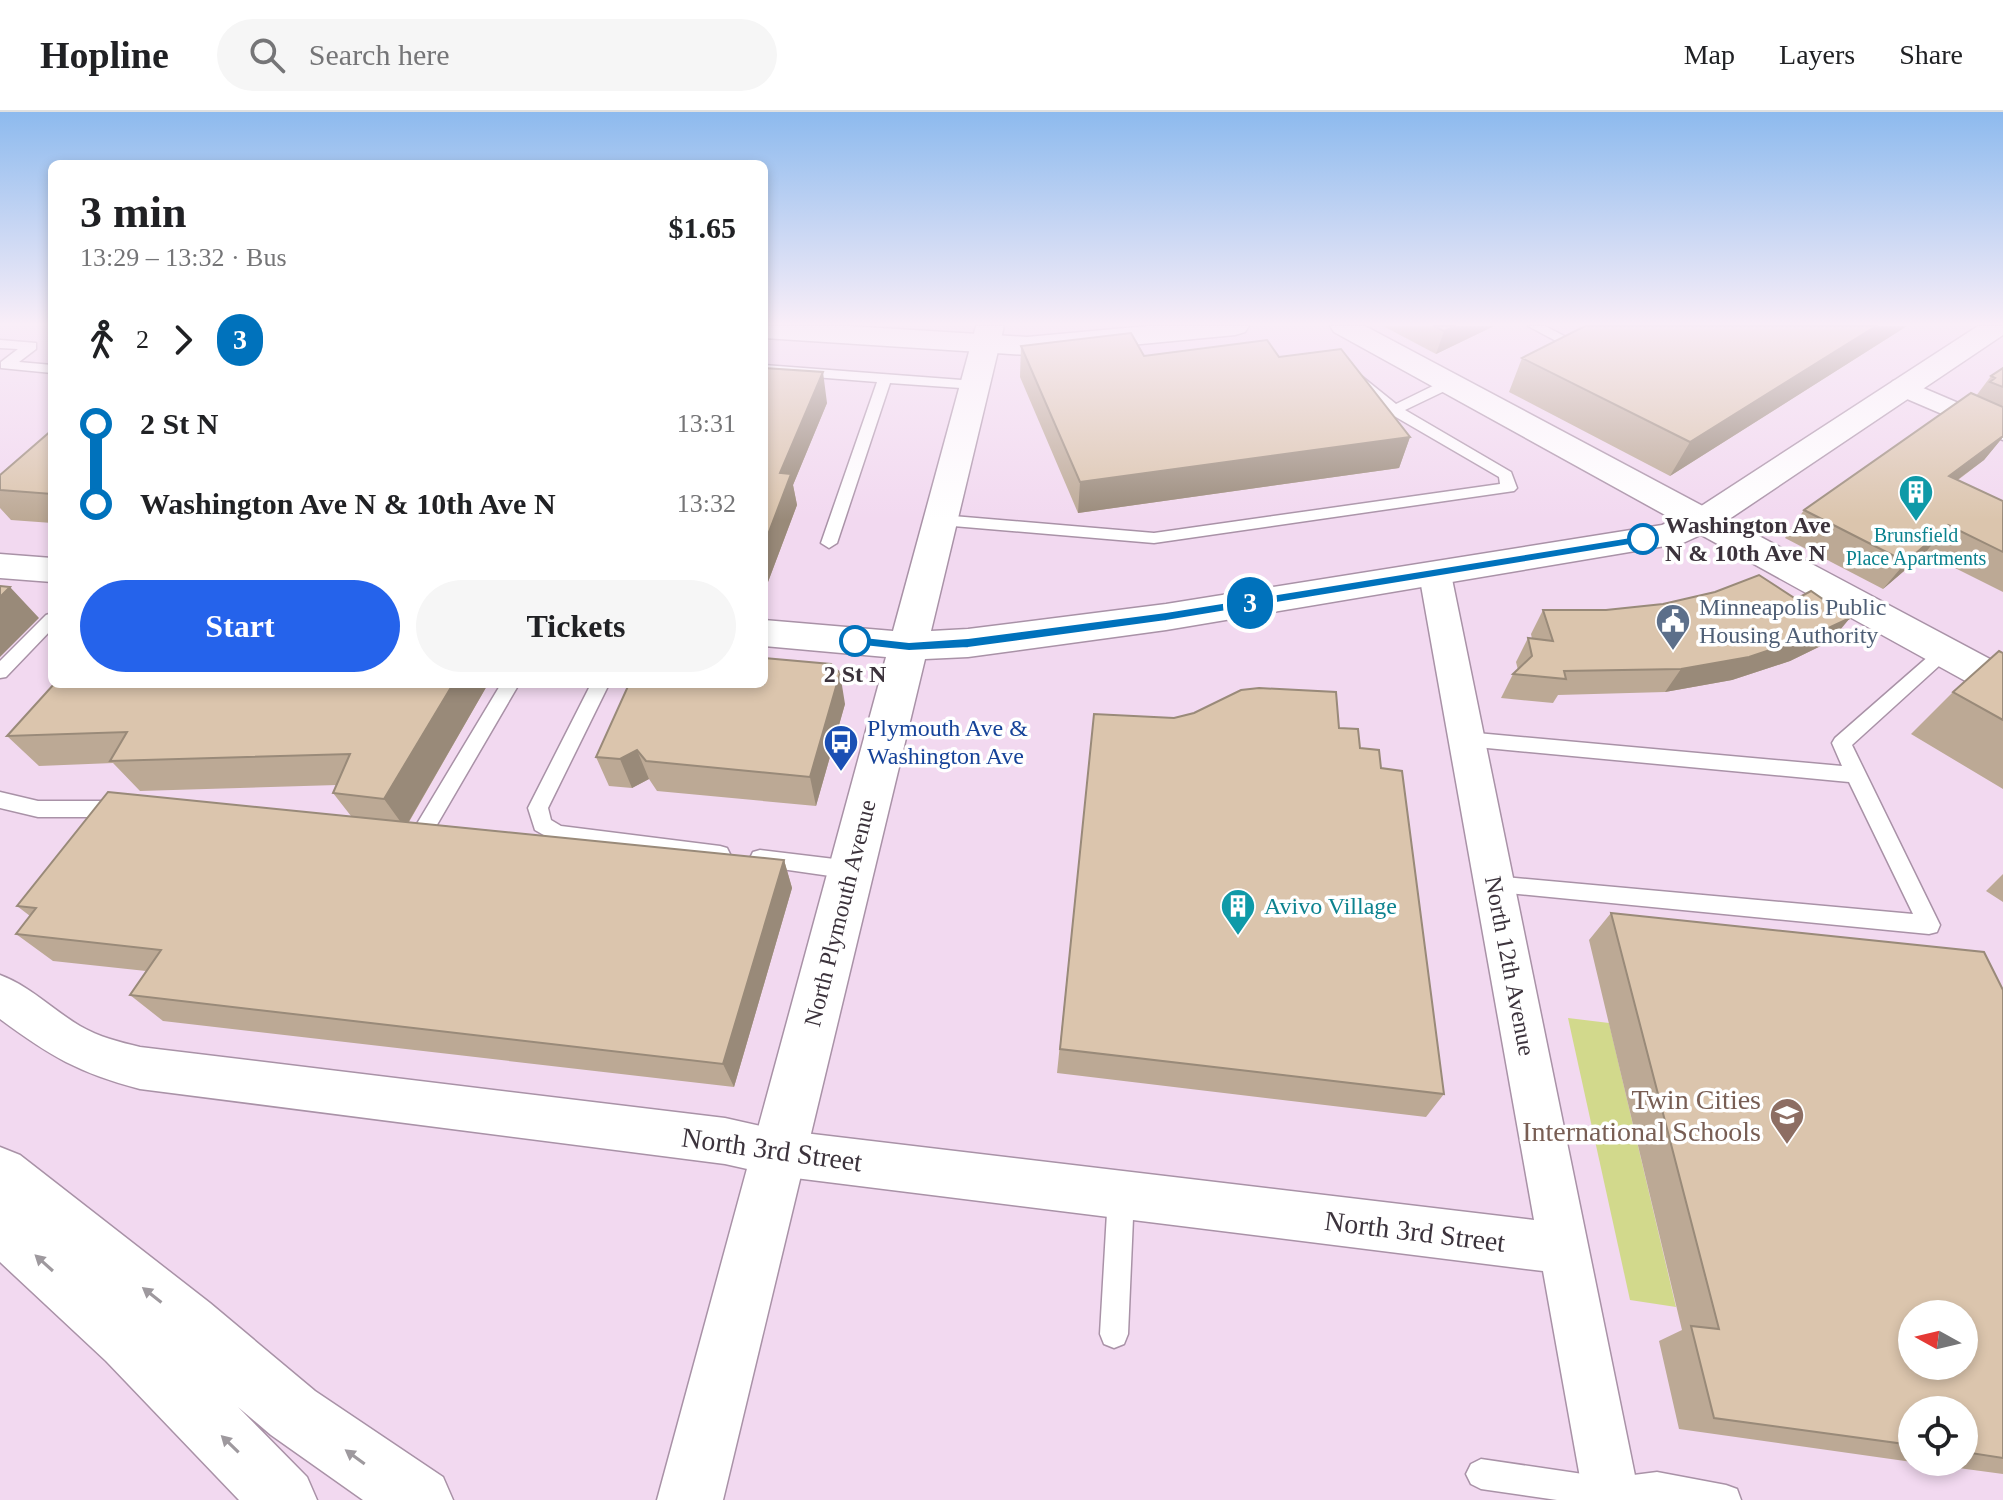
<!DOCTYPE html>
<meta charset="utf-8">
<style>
:root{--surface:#fff;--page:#f6f6f6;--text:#202124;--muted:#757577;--line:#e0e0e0;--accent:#2563eb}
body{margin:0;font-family:"Times New Roman",serif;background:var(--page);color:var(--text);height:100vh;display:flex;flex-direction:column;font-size:30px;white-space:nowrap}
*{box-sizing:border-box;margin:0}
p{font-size:26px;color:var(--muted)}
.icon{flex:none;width:44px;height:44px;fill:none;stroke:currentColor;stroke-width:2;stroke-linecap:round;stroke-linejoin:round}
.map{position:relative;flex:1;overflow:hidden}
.sheet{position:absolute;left:48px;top:48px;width:720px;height:528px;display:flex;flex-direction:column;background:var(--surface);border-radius:12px;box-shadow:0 4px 12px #0003}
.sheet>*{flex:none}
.badge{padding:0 16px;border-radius:26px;font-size:28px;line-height:52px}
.needle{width:52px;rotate:278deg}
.controls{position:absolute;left:1898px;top:1188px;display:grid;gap:16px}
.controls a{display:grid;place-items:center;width:80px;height:80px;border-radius:50%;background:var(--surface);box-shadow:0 4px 12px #0003;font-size:40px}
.map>.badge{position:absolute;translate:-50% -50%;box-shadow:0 0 0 4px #fff}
.legs{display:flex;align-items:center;gap:12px;height:88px;padding:0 32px;font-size:26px}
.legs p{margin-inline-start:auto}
.summary{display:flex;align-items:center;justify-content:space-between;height:136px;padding:0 32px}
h1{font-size:44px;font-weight:600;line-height:60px}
.primary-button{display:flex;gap:16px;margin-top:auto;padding:16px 32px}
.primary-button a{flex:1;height:92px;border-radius:48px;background:var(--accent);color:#fff;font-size:32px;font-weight:600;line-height:92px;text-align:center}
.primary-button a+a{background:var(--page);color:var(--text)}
ul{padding:0 32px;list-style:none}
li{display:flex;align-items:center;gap:28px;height:80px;font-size:30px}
li i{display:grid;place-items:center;width:12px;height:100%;margin:0 10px;background:currentColor}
li i::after{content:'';width:20px;height:20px;margin:-10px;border:6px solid;border-radius:50%;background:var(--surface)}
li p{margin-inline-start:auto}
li:first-child i{background:linear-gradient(#0000 50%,currentColor 0)}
li:last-child i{background:linear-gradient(currentColor 50%,#0000 0)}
header{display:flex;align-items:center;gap:48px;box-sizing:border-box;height:112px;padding:0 40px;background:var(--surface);border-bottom:2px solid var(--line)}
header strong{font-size:38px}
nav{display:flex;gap:44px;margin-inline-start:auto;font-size:28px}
.search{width:560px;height:72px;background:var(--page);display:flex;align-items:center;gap:20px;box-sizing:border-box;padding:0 28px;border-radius:44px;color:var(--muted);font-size:30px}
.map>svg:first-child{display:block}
.green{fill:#d2d98c}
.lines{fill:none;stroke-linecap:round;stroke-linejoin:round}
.service-casing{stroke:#a992a7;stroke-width:3}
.minor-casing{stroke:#a992a7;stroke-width:3}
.tertiary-casing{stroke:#a992a7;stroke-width:3}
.secondary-casing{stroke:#a992a7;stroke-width:3}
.motorway-casing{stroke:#a992a7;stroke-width:3}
.service{fill:#fff;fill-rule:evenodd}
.minor{fill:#fff;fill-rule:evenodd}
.tertiary{fill:#fff;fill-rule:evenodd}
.secondary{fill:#fff;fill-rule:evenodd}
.motorway{fill:#fff;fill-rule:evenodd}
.wall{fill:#bca995}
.shaded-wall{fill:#998a79}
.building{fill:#dbc5ad;stroke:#998a79;stroke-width:2;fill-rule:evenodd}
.oneway{fill:#9e999e}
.line-1{fill:#0072bc;stroke:#fff;stroke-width:2}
.stop-1-dot{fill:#fff;stroke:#0072bc;stroke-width:4}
.labels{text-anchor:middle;stroke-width:7;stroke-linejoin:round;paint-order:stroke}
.far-culture-label{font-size:20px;fill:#0d838f;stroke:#fff}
.stop-label{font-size:24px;font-weight:bold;fill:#3c333c;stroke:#fff;text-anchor:start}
.service-label{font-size:24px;fill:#4e5e75;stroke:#fff;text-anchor:start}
.transit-label{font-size:24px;fill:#164399;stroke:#fff;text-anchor:start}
.culture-label{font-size:24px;fill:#0d838f;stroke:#fff;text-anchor:start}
.street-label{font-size:24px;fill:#3c333c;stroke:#fff}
.near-education-label{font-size:28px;fill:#785e54;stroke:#fff;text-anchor:end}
.near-street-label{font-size:28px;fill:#3c333c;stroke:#fff}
</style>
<header>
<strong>Hopline</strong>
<div class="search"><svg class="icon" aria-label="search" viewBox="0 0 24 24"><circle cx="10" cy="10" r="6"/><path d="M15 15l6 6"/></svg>Search here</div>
<nav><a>Map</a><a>Layers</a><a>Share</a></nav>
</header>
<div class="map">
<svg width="2003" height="1388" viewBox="0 0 2003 1388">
<rect width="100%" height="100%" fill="#f2d9f0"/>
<!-- green -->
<path class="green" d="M1568 906 1609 911 1676 1195 1630 1188Z"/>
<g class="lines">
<!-- service casing -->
<g class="service-casing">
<path id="service" d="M1528 214H1545L1568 226 1556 229Z
M0 228 36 231V237L19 250 52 253V261L1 256V250L18 237 0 236Z
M764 253 975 269 982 273 975 277 890 271 837 431 829 436 821 431 877 270 764 261Z
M1360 263 1396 292 1445 268H1455V274L1405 298 1511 360 1517 376 1514 379 1154 431 941 413 933 408 941 403 1154 421 1500 372 1499 365 1389 301 1355 270 1353 267Z
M52 501V517L6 565 0 566V549L46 503Z
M1944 534 1950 536 1953 540 1950 544 1852 633 1940 813 1937 820 1929 822 1487 779 1483 773 1487 767 1494 764 1913 802 1849 670 1466 634 1456 627 1466 620 1842 654 1832 631 1835 626 1938 536Z
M501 572H519L424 735 417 737 404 734 401 728 404 722 412 720Z
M591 572H609L548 696 551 708 561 714 720 734 727 736 730 742 727 748 720 750 556 730 535 718 528 696Z
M0 680 38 689H120L127 691 130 697 127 703 120 705H38L0 696Z
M760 738 851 749 858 752 861 758 858 764 851 767 760 754 753 752 750 746 753 740Z
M1121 1070 1130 1074 1134 1083 1128 1222 1124 1232 1114 1236 1104 1232 1100 1222 1108 1083 1112 1074Z
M1481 1347 1610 1366 1657 1360 1726 1373 1737 1377 1741 1388H1557L1481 1377 1471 1372 1466 1362 1471 1352Z"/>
</g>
<!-- minor casing -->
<g class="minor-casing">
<path id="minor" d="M1902 267 2003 310V328L1893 281 1889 275 1893 269Z
M1435 452 1446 455 1451 462 1640 1388H1584L1543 1159 779 1064 725 1052 140 977C79 961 50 944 0 907V863C30 874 53 898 80 914 99 925 119 930 140 935L725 1006 779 1018 1534 1108 1419 462 1424 455Z"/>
</g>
<!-- tertiary casing -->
<g class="tertiary-casing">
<path id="tertiary" d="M764 214H849L1027 225 1147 214H1249L1245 220 1235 223 1027 243 764 226Z
M1330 214H1365L2003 554V586L1989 582 1334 220Z"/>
</g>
<!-- secondary casing -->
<g class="secondary-casing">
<path id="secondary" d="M976 214H1004L931 519 968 517 1166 492 1662 413 1692 400 1978 214H2003V223L1716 416 1683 431 1166 518 968 545 925 547 723 1388H657L886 545 764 534V508L893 519Z
M0 442 52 446V470L0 466Z"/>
</g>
<!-- motorway casing -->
<g class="motorway-casing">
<path id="motorway" d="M0 1035 20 1043 210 1191 315 1279 443 1365 453 1388H363L271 1323 238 1295 307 1365 317 1388H239L106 1249 0 1150Z"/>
</g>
<!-- service -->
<use href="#service" class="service"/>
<!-- minor -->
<use href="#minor" class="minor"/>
<!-- tertiary -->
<use href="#tertiary" class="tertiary"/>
<!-- secondary -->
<use href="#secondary" class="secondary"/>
<!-- motorway -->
<use href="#motorway" class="motorway"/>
</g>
<!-- wall -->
<path class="wall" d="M1383 214H1494L1436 242Z
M1585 214H1907L1670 364 1509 280 1522 246Z
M1021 234 1144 244 1279 245 1410 325 1399 356 1078 401 1020 265Z
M764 256 827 291 793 373 797 393 768 470H764Z
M2003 256V325L1984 348 1958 368 2003 389V480L1925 441 1883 477 1785 426 1804 398 1976 284 1991 264Z
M52 318V411L11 408 0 396V363Z
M1715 480 1831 529 1790 549 1732 568 1665 580 1558 583 1553 591 1501 586 1513 562 1518 558 1516 550 1528 526 1532 527 1531 522 1543 498H1606L1663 492Z
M2003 541V677L1911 622 1953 580Z
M488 572 409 710 784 748 792 776 734 975 163 909 130 883 146 859 53 849 16 822 30 804 17 794 351 704 333 681 337 673 140 679 113 651 39 654 7 624Z
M845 592 816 694 657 679 649 667 632 676 609 674 596 645Z
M1094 602 1339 616 1381 656 1444 982 1426 1005 1057 961Z
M2003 762V790L1986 779Z
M1611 801 2003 878V1362L1914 1350H1964V1298H1912V1350L1679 1317 1659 1229 1682 1218 1589 828Z"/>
<!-- shaded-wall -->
<path class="shaded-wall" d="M1456 214H1494L1436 242 1444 219Z
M1876 214H1907L1670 364 1690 330Z
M823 260 827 291 793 373 797 393 768 470 764 450V433L780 361Z
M2003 324V325L1984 348 1926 391 1949 364Z
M1410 325 1399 356 1078 401 1080 370Z
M1948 413 1925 441 1883 477 1906 450Z
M10 475 39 506 0 545V485Z
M1850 506 1831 529 1790 549 1732 568 1665 580 1681 557Z
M840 561 845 592 816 694 810 665Z
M453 572H488L405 716 384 687Z
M637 638 649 667 632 676 620 647Z
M784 748 792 776 734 975 723 952Z"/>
<!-- building -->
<path class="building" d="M1433 214H1456L1444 219Z
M1585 214H1876L1690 330 1522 246Z
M1131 221 1144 244 1267 228 1279 245 1341 237 1410 325 1080 370 1021 234Z
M764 256 823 260 780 361 791 362 764 433Z
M2003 256V275L1990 270 1995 266 1991 264Z
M1971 281 2003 295V324L1949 364 2003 389V440L1948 413 1906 450 1804 398Z
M52 318V382L0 378V363Z
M1759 463 1796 487 1811 479 1850 506 1809 525 1749 545 1681 557 1564 559 1566 567 1513 562 1532 544 1528 526 1553 529 1543 498H1606L1663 492 1715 480Z
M0 474 10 475 0 485Z
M1999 539 2003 541V608L1953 580Z
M764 546 831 552 840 561 810 665 646 649 637 638 620 647 596 645 629 572H764Z
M54 572H453L384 687 333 681 350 642 110 649 127 620 7 624Z
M1259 576 1336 580 1339 616 1358 617 1360 636 1379 638 1381 656 1402 659 1444 982 1060 937 1094 602 1174 606 1194 601 1241 578Z
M108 680 784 748 723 952 130 883 161 838 16 822 36 796 17 794Z
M1611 801 1984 840 2003 878V1346L1964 1340V1298H1912V1333L1714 1306 1691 1214 1719 1217ZM1912 1202H1964V1254H1912Z"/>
<!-- one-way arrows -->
<defs><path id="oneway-solid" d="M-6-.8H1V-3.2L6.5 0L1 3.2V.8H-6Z" transform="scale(2)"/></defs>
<g class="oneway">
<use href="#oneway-solid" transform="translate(44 1151) rotate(-138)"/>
<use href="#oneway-solid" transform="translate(152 1183) rotate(-142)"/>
<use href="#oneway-solid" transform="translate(230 1332) rotate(-136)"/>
<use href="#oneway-solid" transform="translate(355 1345) rotate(-144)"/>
</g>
<!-- sky -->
<linearGradient id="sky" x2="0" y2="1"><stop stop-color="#8dbaee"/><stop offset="0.52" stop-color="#f9eef8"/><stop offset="1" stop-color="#f9eef8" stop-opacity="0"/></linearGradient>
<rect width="2003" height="408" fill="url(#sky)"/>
<!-- line-1 -->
<path class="line-1" d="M1643 423 1650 427 1648 430 1166 509 968 536 909 539 855 533 848 529 855 524 909 530 968 526 1166 500Z"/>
<!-- icons -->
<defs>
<g id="building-pin" transform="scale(1.8)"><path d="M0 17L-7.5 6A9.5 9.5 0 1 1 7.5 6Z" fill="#0f9aa8" stroke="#fff"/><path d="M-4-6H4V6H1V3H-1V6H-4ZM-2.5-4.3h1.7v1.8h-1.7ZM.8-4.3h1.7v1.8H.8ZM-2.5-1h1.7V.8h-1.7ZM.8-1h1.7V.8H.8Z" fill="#fff"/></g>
<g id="civic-pin" transform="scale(1.8)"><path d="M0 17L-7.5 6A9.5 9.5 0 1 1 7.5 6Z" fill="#5c6f8a" stroke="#fff"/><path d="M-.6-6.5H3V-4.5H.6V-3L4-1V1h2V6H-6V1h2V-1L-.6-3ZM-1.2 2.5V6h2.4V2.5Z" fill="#fff"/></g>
<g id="bus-pin" transform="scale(1.8)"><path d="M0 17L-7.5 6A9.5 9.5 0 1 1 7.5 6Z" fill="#1a4fb4" stroke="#fff"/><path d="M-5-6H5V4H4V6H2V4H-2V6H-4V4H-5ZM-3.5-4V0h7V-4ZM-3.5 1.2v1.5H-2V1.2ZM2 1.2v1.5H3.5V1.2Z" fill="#fff"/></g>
<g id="school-pin" transform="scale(1.8)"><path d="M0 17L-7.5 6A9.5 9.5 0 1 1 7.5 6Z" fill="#8d6e63" stroke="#fff"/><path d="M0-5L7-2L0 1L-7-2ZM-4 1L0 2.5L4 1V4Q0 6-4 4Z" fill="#fff"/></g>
</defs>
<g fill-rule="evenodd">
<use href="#building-pin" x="1916" y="380"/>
<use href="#civic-pin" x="1673" y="509"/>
<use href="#bus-pin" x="841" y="630"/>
<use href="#building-pin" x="1238" y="794"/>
<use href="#school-pin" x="1787" y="1003"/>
</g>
<!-- markers -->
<g class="stop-1-dot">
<circle cx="1643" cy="427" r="14"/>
<circle cx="855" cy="529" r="14"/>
</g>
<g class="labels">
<!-- far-culture labels -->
<g class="far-culture-label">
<text x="1916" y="430">Brunsfield<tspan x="1916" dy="23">Place Apartments</tspan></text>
</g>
<!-- stop labels -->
<g class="stop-label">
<text x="1665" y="421">Washington Ave<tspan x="1665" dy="28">N &amp; 10th Ave N</tspan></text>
<text x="855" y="570" text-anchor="middle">2 St N</text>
</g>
<!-- service labels -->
<g class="service-label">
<text x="1699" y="503">Minneapolis Public<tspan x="1699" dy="28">Housing Authority</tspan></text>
</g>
<!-- transit labels -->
<g class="transit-label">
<text x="867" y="624">Plymouth Ave &amp;<tspan x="867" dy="28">Washington Ave</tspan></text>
</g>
<!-- culture labels -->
<g class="culture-label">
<text x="1264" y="802">Avivo Village</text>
</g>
<!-- street labels -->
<g class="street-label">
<text transform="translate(840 801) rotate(-76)" y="8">North Plymouth Avenue</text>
<text transform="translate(1510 854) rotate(79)" y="8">North 12th Avenue</text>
</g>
<!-- near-education labels -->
<g class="near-education-label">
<text x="1761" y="997">Twin Cities<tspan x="1761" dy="32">International Schools</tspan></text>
</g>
<!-- near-street labels -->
<g class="near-street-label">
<text transform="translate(772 1037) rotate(8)" y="10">North 3rd Street</text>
<text transform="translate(1415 1119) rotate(7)" y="10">North 3rd Street</text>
</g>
</g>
</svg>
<div class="controls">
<a><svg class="needle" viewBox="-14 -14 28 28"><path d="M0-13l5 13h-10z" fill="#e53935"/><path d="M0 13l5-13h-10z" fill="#757577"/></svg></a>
<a><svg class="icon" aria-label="locate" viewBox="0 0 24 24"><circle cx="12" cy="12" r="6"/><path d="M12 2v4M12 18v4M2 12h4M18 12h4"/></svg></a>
</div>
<b class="badge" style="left:1250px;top:491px;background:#0072bc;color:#fff">3</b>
<section class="sheet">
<div class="summary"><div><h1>3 min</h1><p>13:29 – 13:32 · Bus</p></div><b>$1.65</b></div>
<div class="legs"><svg class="icon" aria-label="walk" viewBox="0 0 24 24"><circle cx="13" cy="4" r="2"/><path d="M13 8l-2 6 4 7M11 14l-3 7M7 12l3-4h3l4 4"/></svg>2<svg class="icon" aria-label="forward" viewBox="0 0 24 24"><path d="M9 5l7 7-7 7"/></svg><b class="badge" style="background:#0072bc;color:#fff">3</b></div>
<ul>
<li><i style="color:#0072bc"></i><b>2 St N</b><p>13:31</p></li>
<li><i style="color:#0072bc"></i><b>Washington Ave N &amp; 10th Ave N</b><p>13:32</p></li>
</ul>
<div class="primary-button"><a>Start</a><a>Tickets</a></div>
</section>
</div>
